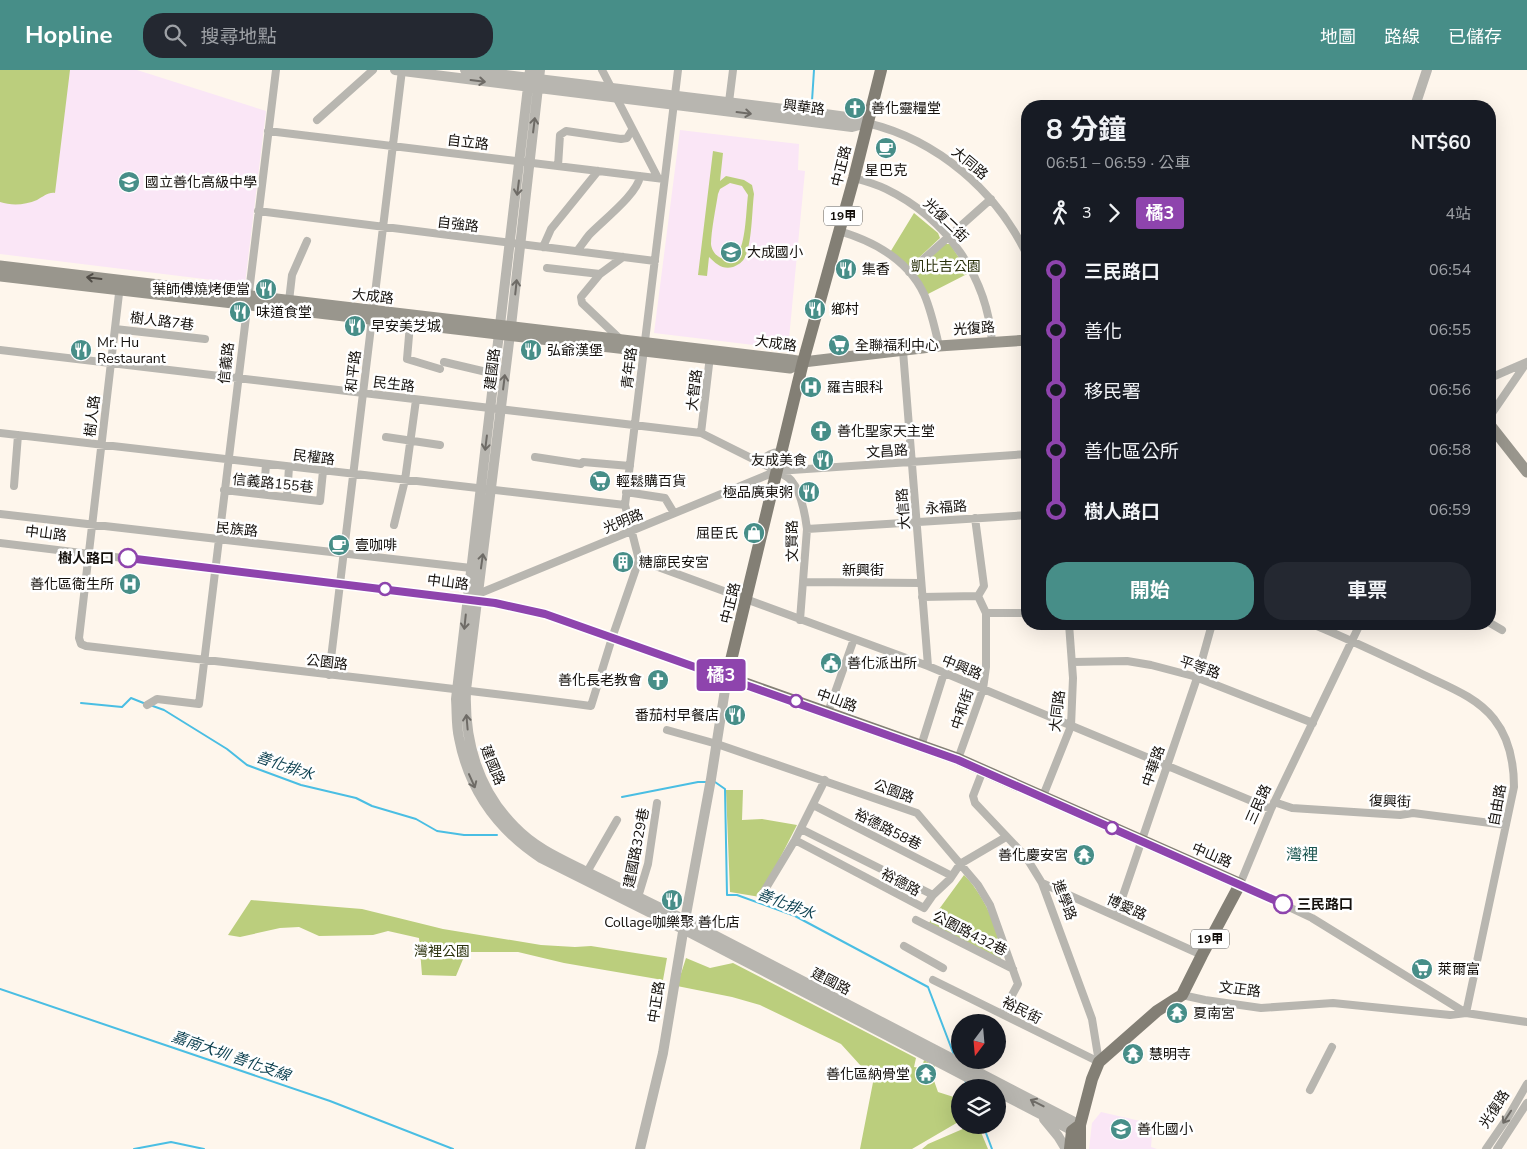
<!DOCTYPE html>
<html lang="zh-TW">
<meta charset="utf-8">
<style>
:root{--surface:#171b24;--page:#242831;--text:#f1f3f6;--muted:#9ea1a6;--accent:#478e88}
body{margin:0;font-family:"Nunito Sans","Noto Sans TC",sans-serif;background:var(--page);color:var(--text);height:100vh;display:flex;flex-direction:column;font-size:19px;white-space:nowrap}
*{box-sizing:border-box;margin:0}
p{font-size:16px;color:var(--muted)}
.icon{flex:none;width:28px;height:28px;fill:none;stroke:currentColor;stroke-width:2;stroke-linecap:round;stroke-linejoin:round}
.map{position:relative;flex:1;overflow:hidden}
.sheet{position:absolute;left:1021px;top:30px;width:475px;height:530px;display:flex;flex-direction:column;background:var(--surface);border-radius:20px;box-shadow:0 5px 20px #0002}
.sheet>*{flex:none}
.badge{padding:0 10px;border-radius:4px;font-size:18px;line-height:32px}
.needle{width:32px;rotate:196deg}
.controls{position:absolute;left:951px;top:944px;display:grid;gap:10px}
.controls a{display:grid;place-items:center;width:55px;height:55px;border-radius:50%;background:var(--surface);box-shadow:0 5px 20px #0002;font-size:25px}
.map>.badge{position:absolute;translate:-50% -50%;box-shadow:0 0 0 2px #fff}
.legs{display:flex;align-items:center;gap:8px;height:55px;padding:0 25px;font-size:16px}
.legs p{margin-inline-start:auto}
.headline{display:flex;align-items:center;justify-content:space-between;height:85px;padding:0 25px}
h1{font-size:28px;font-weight:700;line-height:38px}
.button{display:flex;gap:10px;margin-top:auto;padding:10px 25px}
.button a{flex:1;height:58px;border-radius:20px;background:var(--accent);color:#fff;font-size:20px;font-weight:700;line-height:58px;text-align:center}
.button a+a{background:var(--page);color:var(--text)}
ul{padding:0 25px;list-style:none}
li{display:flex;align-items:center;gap:18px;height:60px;font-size:19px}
li i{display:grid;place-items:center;width:8px;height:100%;margin:0 6px;background:currentColor}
li i::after{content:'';width:12px;height:12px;margin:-6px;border:4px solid;border-radius:50%;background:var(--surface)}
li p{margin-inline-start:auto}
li:first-child i{background:linear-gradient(#0000 50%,currentColor 0)}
li:last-child i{background:linear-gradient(currentColor 50%,#0000 0)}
header{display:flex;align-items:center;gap:30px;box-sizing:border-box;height:70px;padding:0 25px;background:var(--accent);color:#fff}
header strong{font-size:24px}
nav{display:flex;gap:28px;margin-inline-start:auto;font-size:18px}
.search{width:350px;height:45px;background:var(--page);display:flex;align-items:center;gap:12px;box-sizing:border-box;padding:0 18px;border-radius:20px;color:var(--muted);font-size:19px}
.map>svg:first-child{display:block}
.education{fill:#fae6f6}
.green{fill:#bbce7d;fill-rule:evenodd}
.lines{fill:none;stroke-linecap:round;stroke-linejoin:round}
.stream{stroke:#4abee3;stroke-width:2}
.minor{stroke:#b8b6b0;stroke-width:8}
.tertiary{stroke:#b8b6b0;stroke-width:10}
.secondary{stroke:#99968d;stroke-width:11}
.primary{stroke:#837f75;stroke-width:12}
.oneway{stroke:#6e6b66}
.oneway2{stroke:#504c46}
.line-1-casing{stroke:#fff;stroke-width:11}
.line-1{stroke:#8e44ad;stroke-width:8}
.stop-1-dot{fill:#fff;stroke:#8e44ad;stroke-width:2.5}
.labels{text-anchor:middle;stroke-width:5;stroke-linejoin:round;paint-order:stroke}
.shield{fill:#fff;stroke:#5a5855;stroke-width:1}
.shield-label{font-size:12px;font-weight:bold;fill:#14100c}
.street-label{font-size:14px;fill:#14100c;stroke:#fff}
.poi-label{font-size:14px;fill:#14100c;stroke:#fff;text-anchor:start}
.park-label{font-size:14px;fill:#2b320d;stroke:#fff}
.stop-label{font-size:14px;font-weight:bold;fill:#14100c;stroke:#fff;text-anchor:end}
.water-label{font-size:15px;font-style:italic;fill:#0b3f4f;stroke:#fff}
.quarter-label{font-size:16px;fill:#1a5550;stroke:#fff}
</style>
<header>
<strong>Hopline</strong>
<div class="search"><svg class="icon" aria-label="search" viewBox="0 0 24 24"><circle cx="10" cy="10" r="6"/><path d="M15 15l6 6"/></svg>搜尋地點</div>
<nav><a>地圖</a><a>路線</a><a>已儲存</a></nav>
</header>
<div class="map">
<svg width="1527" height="1079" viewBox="0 0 1527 1079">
<rect width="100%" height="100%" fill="#fef6ec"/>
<!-- education -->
<path class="education" d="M0 0H137L266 41 245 214 0 184Z
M680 60 799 74 798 100 805 101 788 279 654 263Z
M1101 1042 1149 1053 1152 1065 1151 1077 1157 1079H1089L1092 1053Z"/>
<!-- green -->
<path class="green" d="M0 0H70L55 123C48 122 43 127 37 130 25 135 12 136 0 132Z
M713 81 723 83 720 111 726 106 744 110 752 115 754 124C752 140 752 174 745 187 743 192 738 195 733 197 723 200 716 194 709 187L707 206 698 205ZM730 113 742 116 748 125C746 141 746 168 739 182 731 196 712 188 711 174 711 161 716 137 718 124L720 119Z
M914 143 938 163 940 168 909 197 889 184Z
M945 174H950L969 203 928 224 914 203V201Z
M726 720H743L742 750 762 749 797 755 760 827 730 822Z
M964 805C982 822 1003 864 1001 889L926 857Z
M251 830 362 839 443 859 541 875 575 877 591 876 667 888 663 910 564 893 518 882H466L456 906 422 905 419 868 388 861 373 865 319 866 299 857 280 858 240 867 228 865Z
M686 888 710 898 733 893 916 988 914 997 922 998 924 990 935 996 932 1005 938 1022 960 1029V1051L912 1079H860L876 997 861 996 841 974 760 935 732 927 677 916Z
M972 1055H978L988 1079H922L928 1074Z"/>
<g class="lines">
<!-- stream -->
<path class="stream" d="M812 31 814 0
M81 633 122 637 131 628 146 634
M150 635 164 640 227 679 247 695 301 715 356 728 372 736 416 749 437 761 464 765H497
M715 712 725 719 727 825H737L795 846 928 917 954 985
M622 727 698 712H706
M0 919 330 1031 453 1079
M965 1010 968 1018
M983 1055 992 1079
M134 1079 171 1072 204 1079"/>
<!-- minor -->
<path class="minor" d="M602 0 658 108
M729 32 733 0
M317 50 373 0
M867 53C938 70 997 121 1028 187
M268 61 664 109
M558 96 560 65 566 61 621 69 627 68 632 60
M854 108C865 111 876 114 886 119 946 148 987 206 992 272
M258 141 655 191
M839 161C873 171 908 190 924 224 931 240 935 258 939 276
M543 177 551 159 598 101
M577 181C581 176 585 170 589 165 602 151 638 124 640 106
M547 198 600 204 623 187
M909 202 991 129
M600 204 581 227 582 233 620 269
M120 215 79 568 81 574 86 576C254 596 423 614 591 636L612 568 639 490 625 435 678 0
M289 231 292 205 307 171
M410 254 407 289 440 299
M115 259 205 269
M0 280 701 363 777 401C782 404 787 406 791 410 801 422 805 443 807 459L800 550
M903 281 928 596
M444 292 495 304
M1490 308 1527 292
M1490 346 1527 292
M0 363 625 435
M701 363 710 286
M386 367 440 375
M535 387 581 394 583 392 630 396
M761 393C771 376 794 380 798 399
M14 416 18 365
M773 419 783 420 793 414
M224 420 320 431 323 401
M626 422 665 428 674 443
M264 424 266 394
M287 427 289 397
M0 444 471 498
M394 455 405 410 416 330
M807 459 1028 445
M0 473 500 534 545 544 727 607
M639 490 928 596 1271 739
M804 512 921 513
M478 524 777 401 1028 384
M922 527 978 526
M986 543H1028
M1490 553 1502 560
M1360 554 1271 739 1240 814 1312 848 1466 943 1527 952
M1073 592 1127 591 1151 595 1193 606 1313 653
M329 605 402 0
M147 635 157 629 199 634 276 0
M828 642 854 569
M667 660 717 674 917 743 978 815 990 835 1018 914 1002 944
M921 676 944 603
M958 689 983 619 986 597V543L978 526 984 516 975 448
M983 700 973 726 975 733 1026 787 1042 813 1092 949 1099 992
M1043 726 1071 656 1073 608 1069 554
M1274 732 1292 738 1400 745 1413 743 1506 755
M813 735 952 806
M801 759 933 825
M795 770 924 838 933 825 950 809 960 794 1006 767
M587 802 617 750
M1042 813 1202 885
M763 823 795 770 825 710
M638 827 648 794 657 733
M1116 846 1197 608 1212 554
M916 850 1013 899
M904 876 943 898
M933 910 1099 992
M1182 925 1205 930 1261 938 1333 933 1450 945 1466 943 1514 717C1514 694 1509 668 1494 649 1476 626 1446 616 1420 603 1384 586 1349 569 1312 554
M1310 1020 1332 977
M1486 1079 1508 1047 1527 1014
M1497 1079 1527 1033"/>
<!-- tertiary -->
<path class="tertiary" d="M395 0 852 57 867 53
M465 0 825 44 854 48 867 53
M530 0 456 629C457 642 456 655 459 668 469 720 497 759 541 788L683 859 988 1018
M540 0 511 256 466 620C464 671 478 720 515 757 536 779 563 790 589 803 621 819 653 834 685 850 817 918 948 987 1080 1055
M1415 36 1427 0
M998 1022 1079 1064
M1044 1049 1058 1066 1066 1079
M640 1079 663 983 685 850 711 709 727 607"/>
<!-- secondary -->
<path class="secondary" d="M0 196 791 290 803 292
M0 206 790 298 803 292 939 276 1028 270
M1490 355 1527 402"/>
<!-- primary -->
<path class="primary" d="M881 0 854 108 803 292 727 607 958 689 1240 814 1202 885 1182 925 1157 941 1099 992 1092 1009 1080 1055V1079
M1070 1079 1072 1061 1080 1055"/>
</g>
<!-- one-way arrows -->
<defs><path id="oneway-shaft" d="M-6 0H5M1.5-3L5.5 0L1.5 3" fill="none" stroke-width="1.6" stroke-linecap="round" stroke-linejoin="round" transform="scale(1.25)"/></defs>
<g class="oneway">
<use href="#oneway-shaft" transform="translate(478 11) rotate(7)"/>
<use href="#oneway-shaft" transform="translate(744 43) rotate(7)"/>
<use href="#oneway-shaft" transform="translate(534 55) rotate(-83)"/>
<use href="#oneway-shaft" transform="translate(518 118) rotate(97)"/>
<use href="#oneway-shaft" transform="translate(516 217) rotate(-84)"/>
<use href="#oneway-shaft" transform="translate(504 312) rotate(-83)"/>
<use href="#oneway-shaft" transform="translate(486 373) rotate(97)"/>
<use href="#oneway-shaft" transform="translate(482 491) rotate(-82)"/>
<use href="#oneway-shaft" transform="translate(465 552) rotate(96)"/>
<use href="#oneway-shaft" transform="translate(467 652) rotate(-95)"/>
<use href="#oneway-shaft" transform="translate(472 711) rotate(66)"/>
<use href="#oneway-shaft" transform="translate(1037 1033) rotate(-153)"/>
<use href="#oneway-shaft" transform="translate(1507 1047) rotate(123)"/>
</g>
<use class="oneway2" href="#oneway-shaft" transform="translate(94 208) rotate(-173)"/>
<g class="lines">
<!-- line-1 casing -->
<g class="line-1-casing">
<path id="line-1" d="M128 488 495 533 545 544 958 690 1283 834"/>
</g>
<!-- line-1 -->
<use href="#line-1" class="line-1"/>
</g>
<!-- icons -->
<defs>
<g id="church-disc" transform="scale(1.125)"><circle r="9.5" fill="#478e88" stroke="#fff"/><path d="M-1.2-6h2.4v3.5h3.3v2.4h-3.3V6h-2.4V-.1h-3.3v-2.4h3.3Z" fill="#fff"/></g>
<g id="cafe-disc" transform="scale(1.125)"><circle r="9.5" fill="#478e88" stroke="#fff"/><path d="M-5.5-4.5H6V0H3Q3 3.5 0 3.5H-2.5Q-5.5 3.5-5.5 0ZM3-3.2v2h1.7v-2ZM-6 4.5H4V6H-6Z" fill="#fff"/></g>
<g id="school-disc" transform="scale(1.125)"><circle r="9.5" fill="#478e88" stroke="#fff"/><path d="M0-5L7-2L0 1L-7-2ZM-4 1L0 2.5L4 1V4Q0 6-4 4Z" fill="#fff"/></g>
<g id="restaurant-disc" transform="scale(1.125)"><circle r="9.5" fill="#478e88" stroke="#fff"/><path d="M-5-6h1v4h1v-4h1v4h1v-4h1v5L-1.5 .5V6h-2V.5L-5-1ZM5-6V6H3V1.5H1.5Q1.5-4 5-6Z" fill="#fff"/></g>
<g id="supermarket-disc" transform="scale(1.125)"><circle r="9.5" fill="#478e88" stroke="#fff"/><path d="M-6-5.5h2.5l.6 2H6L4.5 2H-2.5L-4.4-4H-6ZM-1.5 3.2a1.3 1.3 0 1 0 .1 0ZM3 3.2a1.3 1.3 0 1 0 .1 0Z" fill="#fff"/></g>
<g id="hospital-disc" transform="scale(1.125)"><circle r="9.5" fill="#478e88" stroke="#fff"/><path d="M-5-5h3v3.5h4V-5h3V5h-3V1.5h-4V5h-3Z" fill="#fff"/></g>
<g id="shop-disc" transform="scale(1.125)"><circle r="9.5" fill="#478e88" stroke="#fff"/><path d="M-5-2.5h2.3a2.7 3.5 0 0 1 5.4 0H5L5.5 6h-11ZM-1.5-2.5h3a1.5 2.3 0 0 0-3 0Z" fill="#fff"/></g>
<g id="building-disc" transform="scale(1.125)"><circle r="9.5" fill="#478e88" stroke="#fff"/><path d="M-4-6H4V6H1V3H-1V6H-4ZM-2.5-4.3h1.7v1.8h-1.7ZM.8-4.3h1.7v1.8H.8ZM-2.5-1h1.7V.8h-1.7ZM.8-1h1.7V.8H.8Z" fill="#fff"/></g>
<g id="civic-disc" transform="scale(1.125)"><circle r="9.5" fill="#478e88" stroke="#fff"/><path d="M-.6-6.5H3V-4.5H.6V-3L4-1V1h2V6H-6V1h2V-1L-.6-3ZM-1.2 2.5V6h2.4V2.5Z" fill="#fff"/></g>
<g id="temple-disc" transform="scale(1.125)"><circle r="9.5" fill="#478e88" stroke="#fff"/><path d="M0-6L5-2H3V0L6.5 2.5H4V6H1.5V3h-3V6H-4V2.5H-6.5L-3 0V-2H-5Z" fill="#fff"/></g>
</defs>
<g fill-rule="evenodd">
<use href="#church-disc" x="855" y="38"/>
<use href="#cafe-disc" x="886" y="78"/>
<use href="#school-disc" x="129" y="112"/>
<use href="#school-disc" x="731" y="182"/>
<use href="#restaurant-disc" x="846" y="199"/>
<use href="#restaurant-disc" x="266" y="219"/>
<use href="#restaurant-disc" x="815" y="239"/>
<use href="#restaurant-disc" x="240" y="242"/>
<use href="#restaurant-disc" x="355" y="256"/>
<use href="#supermarket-disc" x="839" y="275"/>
<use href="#restaurant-disc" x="81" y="280"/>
<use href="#restaurant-disc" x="531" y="280"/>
<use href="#hospital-disc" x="811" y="317"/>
<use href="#church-disc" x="821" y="361"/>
<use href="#restaurant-disc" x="823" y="390"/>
<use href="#supermarket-disc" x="600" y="411"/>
<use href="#restaurant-disc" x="809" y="422"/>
<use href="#shop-disc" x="754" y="463"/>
<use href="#cafe-disc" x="339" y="475"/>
<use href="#building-disc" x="623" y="492"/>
<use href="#hospital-disc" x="130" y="514"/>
<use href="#civic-disc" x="831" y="593"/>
<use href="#church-disc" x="658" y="610"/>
<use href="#restaurant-disc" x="735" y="645"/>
<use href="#temple-disc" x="1084" y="785"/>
<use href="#restaurant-disc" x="672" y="830"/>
<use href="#supermarket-disc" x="1422" y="899"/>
<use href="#temple-disc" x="1177" y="943"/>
<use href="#temple-disc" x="1133" y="984"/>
<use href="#temple-disc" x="926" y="1004"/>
<use href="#school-disc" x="1121" y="1059"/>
</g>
<!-- markers -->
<g class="stop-1-dot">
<circle cx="128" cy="488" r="9"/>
<circle cx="385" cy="519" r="6"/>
<circle cx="796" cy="631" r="6"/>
<circle cx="1112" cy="758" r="6"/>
<circle cx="1283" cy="834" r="9"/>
</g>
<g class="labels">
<!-- shield labels -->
<g class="shield">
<rect x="824" y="136.5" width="38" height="19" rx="4"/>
<rect x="1191" y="859.5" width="38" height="19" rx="4"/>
</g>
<g class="shield-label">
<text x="843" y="150">19甲</text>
<text x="1210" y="873">19甲</text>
</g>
<!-- street labels -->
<g class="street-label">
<text transform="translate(804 37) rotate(7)" y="5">興華路</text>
<text transform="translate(468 72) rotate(7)" y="5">自立路</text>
<text transform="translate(970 93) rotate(40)" y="5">大同路</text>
<text transform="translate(841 96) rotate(-76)" y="5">中正路</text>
<text transform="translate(946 150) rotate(44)" y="5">光復二街</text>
<text transform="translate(458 154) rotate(7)" y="5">自強路</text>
<text transform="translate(373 226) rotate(7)" y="5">大成路</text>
<text transform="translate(162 251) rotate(7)" y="5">樹人路7巷</text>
<text transform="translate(974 258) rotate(-4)" y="5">光復路</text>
<text transform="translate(776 273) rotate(8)" y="5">大成路</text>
<text transform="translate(226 293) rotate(-83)" y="5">信義路</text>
<text transform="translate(629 298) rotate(-83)" y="5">青年路</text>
<text transform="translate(492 299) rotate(-83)" y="5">建國路</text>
<text transform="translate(353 301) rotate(-83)" y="5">和平路</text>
<text transform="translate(394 314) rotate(7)" y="5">民生路</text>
<text transform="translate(694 320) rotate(-83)" y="5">大智路</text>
<text transform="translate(92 346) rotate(-83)" y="5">樹人路</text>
<text transform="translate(887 381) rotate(-4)" y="5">文昌路</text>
<text transform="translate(314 387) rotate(7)" y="5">民權路</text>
<text transform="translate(273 413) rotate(6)" y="5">信義路155巷</text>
<text transform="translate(946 437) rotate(-4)" y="5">永福路</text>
<text transform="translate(903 439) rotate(-94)" y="5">大信路</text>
<text transform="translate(623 451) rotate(-22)" y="5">光明路</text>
<text transform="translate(237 459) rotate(6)" y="5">民族路</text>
<text transform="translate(46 463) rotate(7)" y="5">中山路</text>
<text transform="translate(792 471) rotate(-91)" y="5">文賢路</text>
<text x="863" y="505">新興街</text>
<text transform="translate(448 512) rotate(7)" y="5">中山路</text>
<text transform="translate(730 533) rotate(-76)" y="5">中正路</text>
<text transform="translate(327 592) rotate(7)" y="5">公園路</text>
<text transform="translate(962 597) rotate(22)" y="5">中興路</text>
<text transform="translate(1200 597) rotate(19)" y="5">平等路</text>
<text transform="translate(837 630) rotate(20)" y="5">中山路</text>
<text transform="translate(962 639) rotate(-72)" y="5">中和街</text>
<text transform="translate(1057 641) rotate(-83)" y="5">大同路</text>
<text transform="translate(493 695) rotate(68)" y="5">建國路</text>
<text transform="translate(1153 696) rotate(-71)" y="5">中華路</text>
<text transform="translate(894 721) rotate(20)" y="5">公園路</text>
<text transform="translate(1390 731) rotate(2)" y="5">復興街</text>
<text transform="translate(1258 734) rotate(-66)" y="5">三民路</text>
<text transform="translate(1497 735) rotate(-80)" y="5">自由路</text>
<text transform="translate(888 759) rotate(27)" y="5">裕德路58巷</text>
<text transform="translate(636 778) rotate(-79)" y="5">建國路329巷</text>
<text transform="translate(1212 785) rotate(23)" y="5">中山路</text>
<text transform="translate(901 812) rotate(28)" y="5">裕德路</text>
<text transform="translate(1065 830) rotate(69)" y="5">進學路</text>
<text transform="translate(1127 837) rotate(24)" y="5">博愛路</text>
<text transform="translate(970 863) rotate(27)" y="5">公園路432巷</text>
<text transform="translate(831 911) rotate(27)" y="5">建國路</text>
<text transform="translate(1240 919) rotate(7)" y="5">文正路</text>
<text transform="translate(656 932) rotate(-81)" y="5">中正路</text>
<text transform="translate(1022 940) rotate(27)" y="5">裕民街</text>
<text transform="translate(1494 1039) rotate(-57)" y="5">光復路</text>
</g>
<!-- poi labels -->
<g class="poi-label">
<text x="871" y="43">善化靈糧堂</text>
<text x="886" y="105" text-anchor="middle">星巴克</text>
<text x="145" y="117">國立善化高級中學</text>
<text x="747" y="187">大成國小</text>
<text x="862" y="204">集香</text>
<text x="250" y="224" text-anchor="end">葉師傅燒烤便當</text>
<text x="831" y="244">鄉村</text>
<text x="256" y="247">味道食堂</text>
<text x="371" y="261">早安美芝城</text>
<text x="97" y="277">Mr. Hu<tspan x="97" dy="16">Restaurant</tspan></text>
<text x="855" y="280">全聯福利中心</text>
<text x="547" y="285">弘爺漢堡</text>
<text x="827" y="322">羅吉眼科</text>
<text x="837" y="366">善化聖家天主堂</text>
<text x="807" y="395" text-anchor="end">友成美食</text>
<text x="616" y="416">輕鬆購百貨</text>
<text x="793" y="427" text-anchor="end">極品廣東粥</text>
<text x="738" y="468" text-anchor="end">屈臣氏</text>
<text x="355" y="480">壹咖啡</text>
<text x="639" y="497">糖廍民安宮</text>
<text x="114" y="519" text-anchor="end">善化區衛生所</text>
<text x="847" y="598">善化派出所</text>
<text x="642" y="615" text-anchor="end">善化長老教會</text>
<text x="719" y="650" text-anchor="end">番茄村早餐店</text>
<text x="1068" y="790" text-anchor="end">善化慶安宮</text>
<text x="672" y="857" text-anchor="middle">Collage咖樂聚 善化店</text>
<text x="1438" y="904">萊爾富</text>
<text x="1193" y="948">夏南宮</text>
<text x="1149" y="989">慧明寺</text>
<text x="910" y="1009" text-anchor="end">善化區納骨堂</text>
<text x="1137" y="1064">善化國小</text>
</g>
<!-- park labels -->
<g class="park-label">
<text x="946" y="201">凱比吉公園</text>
<text x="442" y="886">灣裡公園</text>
</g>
<!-- stop labels -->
<g class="stop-label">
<text x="114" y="493">樹人路口</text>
<text x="1297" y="839" text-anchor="start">三民路口</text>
</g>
<!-- water labels -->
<g class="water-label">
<text transform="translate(285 696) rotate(19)" y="5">善化排水</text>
<text transform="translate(786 834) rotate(21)" y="5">善化排水</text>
<text transform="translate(231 986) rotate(19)" y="5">嘉南大圳 善化支線</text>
</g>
<!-- quarter labels -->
<g class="quarter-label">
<text x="1302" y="790">灣裡</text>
</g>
</g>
</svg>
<div class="controls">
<a><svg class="needle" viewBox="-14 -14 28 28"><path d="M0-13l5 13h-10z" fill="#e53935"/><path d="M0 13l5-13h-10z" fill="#9ea1a6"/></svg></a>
<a><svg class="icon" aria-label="layers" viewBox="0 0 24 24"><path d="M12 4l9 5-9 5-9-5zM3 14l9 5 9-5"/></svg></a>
</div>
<b class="badge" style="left:721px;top:605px;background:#8e44ad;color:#fff">橘3</b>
<section class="sheet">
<div class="headline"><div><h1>8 分鐘</h1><p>06:51 – 06:59 · 公車</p></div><b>NT$60</b></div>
<div class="legs"><svg class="icon" aria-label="walk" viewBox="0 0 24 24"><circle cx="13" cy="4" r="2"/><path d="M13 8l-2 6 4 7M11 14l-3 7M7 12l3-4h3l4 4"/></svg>3<svg class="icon" aria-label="forward" viewBox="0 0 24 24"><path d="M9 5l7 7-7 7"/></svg><b class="badge" style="background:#8e44ad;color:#fff">橘3</b><p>4站</p></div>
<ul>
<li><i style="color:#8e44ad"></i><b>三民路口</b><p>06:54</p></li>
<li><i style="color:#8e44ad"></i><span>善化</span><p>06:55</p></li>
<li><i style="color:#8e44ad"></i><span>移民署</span><p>06:56</p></li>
<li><i style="color:#8e44ad"></i><span>善化區公所</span><p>06:58</p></li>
<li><i style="color:#8e44ad"></i><b>樹人路口</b><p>06:59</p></li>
</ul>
<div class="button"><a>開始</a><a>車票</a></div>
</section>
</div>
